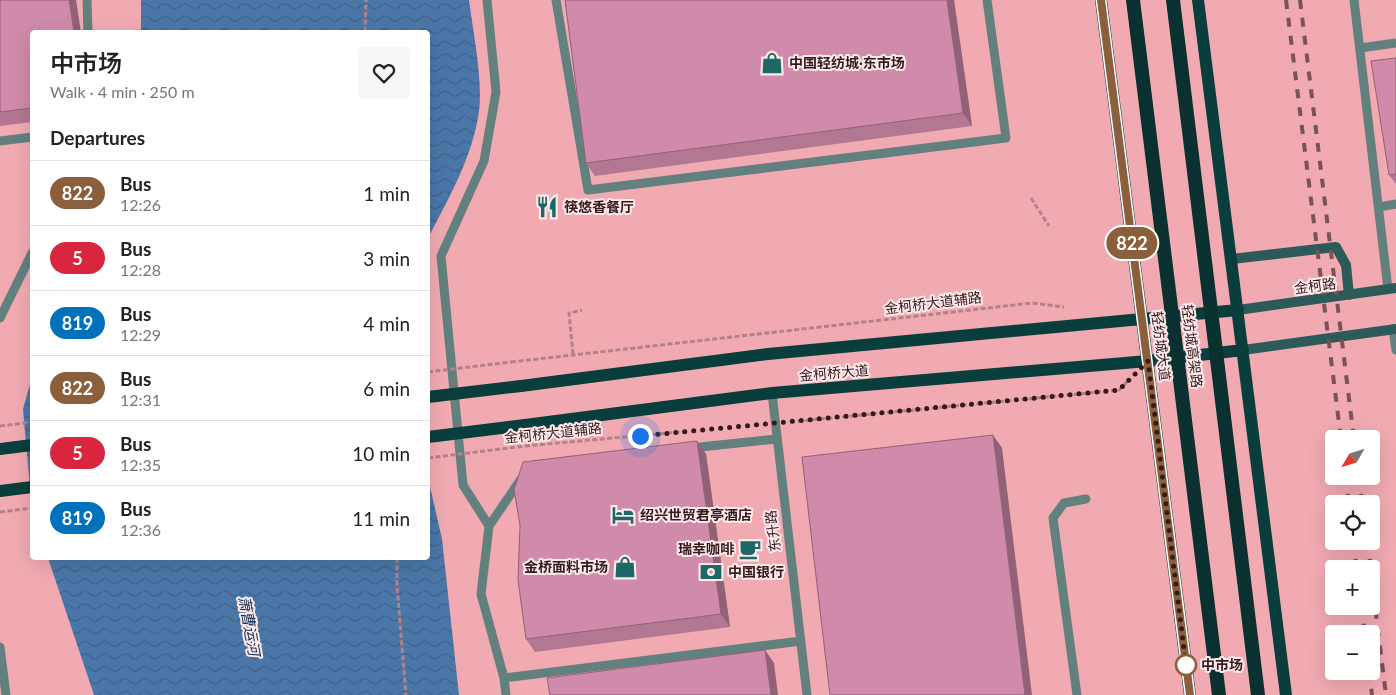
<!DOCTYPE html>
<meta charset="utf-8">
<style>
:root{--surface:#fff;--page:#f6f6f6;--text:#222;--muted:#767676;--line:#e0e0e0}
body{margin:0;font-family:Lato,"Noto Sans SC",sans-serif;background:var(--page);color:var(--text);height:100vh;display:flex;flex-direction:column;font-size:19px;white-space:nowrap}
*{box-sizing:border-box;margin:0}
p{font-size:16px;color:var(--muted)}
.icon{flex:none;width:28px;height:28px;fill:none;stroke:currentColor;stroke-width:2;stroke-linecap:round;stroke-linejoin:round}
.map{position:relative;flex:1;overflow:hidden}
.side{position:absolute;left:30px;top:30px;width:400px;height:530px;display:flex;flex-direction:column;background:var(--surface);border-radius:5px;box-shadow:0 5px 20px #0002}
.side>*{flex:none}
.badge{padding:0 10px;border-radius:16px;font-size:18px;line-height:32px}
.needle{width:32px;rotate:232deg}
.tools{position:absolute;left:1325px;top:430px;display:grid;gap:10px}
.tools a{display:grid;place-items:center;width:55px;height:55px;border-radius:5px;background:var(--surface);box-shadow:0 5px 20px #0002;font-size:25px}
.you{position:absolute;width:25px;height:25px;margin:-12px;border:4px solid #fff;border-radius:50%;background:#1a73e8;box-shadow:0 0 0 8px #1a73e833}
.map>.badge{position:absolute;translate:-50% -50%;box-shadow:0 0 0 2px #fff}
h2{padding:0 20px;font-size:19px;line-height:45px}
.round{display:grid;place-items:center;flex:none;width:52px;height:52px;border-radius:5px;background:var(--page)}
.head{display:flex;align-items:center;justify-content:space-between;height:85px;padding:0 20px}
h1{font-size:24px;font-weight:600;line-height:38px}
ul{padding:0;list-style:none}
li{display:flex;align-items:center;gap:15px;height:65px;padding:0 20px;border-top:1px solid var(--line)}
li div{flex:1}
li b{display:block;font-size:19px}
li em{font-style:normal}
li .badge{min-width:55px;font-weight:700;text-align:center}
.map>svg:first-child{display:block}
.built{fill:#f1aab2;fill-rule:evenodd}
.water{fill:url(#water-waves)}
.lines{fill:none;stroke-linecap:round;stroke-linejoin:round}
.path{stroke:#b48187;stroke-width:3;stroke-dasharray:5 2.5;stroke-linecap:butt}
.service{stroke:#62807e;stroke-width:9}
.secondary{stroke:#2b5a58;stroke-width:10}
.primary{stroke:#0a3e3c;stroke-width:12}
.rail{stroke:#795357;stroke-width:4;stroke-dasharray:9 9;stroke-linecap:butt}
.path-bridge{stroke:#b48187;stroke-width:3;stroke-dasharray:5 2.5;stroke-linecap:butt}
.primary-bridge{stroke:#0a3e3c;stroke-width:12}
.trunk-bridge{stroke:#0a302f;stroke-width:14}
.wall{fill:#b27891}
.shaded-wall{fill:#916176}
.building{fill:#cf8ba9;stroke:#916176}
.line-casing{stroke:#fff;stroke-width:11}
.line{stroke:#8b5e3c;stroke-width:8}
.walk{stroke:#321a1d;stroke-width:5;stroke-dasharray:0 9}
.stop-dot{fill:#fff;stroke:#8b5e3c;stroke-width:2.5}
.labels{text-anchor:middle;stroke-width:4;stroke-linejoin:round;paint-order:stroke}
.poi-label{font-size:14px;font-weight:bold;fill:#321a1d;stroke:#fee9eb;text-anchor:start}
.street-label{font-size:14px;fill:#321a1d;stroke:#fee9eb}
.stop-label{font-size:14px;font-weight:bold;fill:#321a1d;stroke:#fee9eb;text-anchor:start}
.water-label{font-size:15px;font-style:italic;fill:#0d2e50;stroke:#fee9eb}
</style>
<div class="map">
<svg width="1396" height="695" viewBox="0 0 1396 695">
<defs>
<pattern id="water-waves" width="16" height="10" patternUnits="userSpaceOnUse" patternTransform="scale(1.25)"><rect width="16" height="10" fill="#4b77a8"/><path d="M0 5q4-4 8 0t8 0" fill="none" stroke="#3f6188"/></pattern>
</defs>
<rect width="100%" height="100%" fill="#fbbac1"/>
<!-- built -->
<path class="built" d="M0 0H1396V695H0ZM32 32H428V558H32ZM1334 439H1371V476H1334ZM1334 504H1371V541H1334ZM1334 569H1371V606H1334ZM1334 634H1371V671H1334Z"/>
<!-- water -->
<path class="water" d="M141 0H469C473 32 483 79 479 111 473 156 449 198 428 238V32H141Z
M32 377V511L23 409Z
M428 478 442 539 459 695H94L48 558H428Z"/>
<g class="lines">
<!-- path -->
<path class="path" d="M365 32 366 0
M1031 198 1049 226
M573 354 569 313 582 310
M511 362 1032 303 1064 307
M790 422 1119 390 1130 379
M0 426 32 422
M525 446 689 431
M0 512 32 508
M397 558V586L406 695"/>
<!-- service -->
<path class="service" d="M87 0 88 32
M487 0 496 92 484 161 441 256 463 485 489 526 481 594 504 678 506 695
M556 0 588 190 1006 138 987 0
M1354 0 1388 289
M1360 48 1396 43
M0 141 32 137
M1379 207 1396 204
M0 318 32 253
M1393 329 1396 350
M772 393 807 695
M691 448 776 439
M489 526 521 479
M0 647 6 695
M504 678 801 641
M1077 695 1053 518 1064 503 1086 499"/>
<!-- secondary -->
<path class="secondary" d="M1232 259 1336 247 1346 265 1349 295
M1238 310 1396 288
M1243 350 1396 329"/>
<!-- primary -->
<path class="primary" d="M1101 0 1190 695
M1198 0 1286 695
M521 386 768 354 1238 310
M525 425 772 393 1148 361 1243 350
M0 449 32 445
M0 491 32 487"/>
<!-- rail -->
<path class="rail" d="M1286 0 1341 439
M1300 0 1354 439
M1345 476 1349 504
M1359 476 1362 504
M1353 541 1357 569
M1367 541 1371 569
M1371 574 1386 695
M1361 606 1365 634
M1369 671 1372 695"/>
<!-- path-bridge -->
<path class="path-bridge" d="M428 372 511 362
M428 458 525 446"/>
<!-- primary-bridge -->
<path class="primary-bridge" d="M428 397 521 386
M428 437 525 425"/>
<!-- trunk-bridge -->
<path class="trunk-bridge" d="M1133 0 1219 695
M1173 0 1258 695"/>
</g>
<!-- wall -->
<path class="wall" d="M0 0 32 32V122L0 126Z
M565 0H954L972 126 595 176 586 163Z
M1396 58V184L1389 175Z
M706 454 730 627 535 652 526 639Z"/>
<!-- shaded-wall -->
<path class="shaded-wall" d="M69 0H76L81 32H74Z
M947 0H954L972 126 963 113Z
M993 435 1002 448 1032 695H1025Z
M697 441 706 454 730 627 721 614Z
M765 650 774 663 778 695H771Z"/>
<!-- building -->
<path class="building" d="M0 0H69L74 32H32V108L0 112Z
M565 0H947L963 113 586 163Z
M1396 58V174L1389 175 1371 61Z
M993 435 1025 695H830L802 457Z
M697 441 721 614 526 639 518 580 520 525 514 490 523 462Z
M765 650 771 695H550L547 678Z"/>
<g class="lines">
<!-- line casing -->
<g class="line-casing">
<path id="line" d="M1101 0 1190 695"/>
</g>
<!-- line -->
<use href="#line" class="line"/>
<!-- walk -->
<path class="walk" d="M640 436 1119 390 1148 361 1186 665"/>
</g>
<!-- icons -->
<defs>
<g id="shop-bare" transform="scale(1.725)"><path d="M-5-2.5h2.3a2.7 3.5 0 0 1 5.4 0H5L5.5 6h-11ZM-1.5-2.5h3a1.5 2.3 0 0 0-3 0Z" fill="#1c6866" stroke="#fee9eb" stroke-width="2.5" paint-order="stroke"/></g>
<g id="restaurant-bare" transform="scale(1.725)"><path d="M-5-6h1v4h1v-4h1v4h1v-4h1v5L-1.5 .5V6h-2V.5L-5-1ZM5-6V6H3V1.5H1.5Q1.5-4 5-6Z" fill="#1c6866" stroke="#fee9eb" stroke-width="2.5" paint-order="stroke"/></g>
<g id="hotel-bare" transform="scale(1.725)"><path d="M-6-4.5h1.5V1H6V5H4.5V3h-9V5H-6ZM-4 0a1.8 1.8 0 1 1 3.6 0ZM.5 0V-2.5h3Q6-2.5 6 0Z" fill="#1c6866" stroke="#fee9eb" stroke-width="2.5" paint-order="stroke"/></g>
<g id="cafe-bare" transform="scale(1.725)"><path d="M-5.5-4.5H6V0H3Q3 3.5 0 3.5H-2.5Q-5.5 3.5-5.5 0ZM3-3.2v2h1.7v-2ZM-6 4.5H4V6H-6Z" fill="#1c6866" stroke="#fee9eb" stroke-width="2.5" paint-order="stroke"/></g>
<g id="bank-bare" transform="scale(1.725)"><path d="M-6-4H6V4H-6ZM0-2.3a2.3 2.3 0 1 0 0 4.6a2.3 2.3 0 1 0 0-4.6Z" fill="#1c6866" stroke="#fee9eb" stroke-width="2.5" paint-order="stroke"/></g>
</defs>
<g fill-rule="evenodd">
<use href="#shop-bare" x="772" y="63"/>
<use href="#restaurant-bare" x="547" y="207"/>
<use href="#hotel-bare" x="623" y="515"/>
<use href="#cafe-bare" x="750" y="549"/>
<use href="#shop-bare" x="625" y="567"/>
<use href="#bank-bare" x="711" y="572"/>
</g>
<!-- markers -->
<circle class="stop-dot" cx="1186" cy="665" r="10"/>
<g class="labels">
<!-- poi labels -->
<g class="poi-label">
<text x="789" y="68">中国轻纺城·东市场</text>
<text x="564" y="212">筷悠香餐厅</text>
<text x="640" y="520">绍兴世贸君亭酒店</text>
<text x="734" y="554" text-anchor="end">瑞幸咖啡</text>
<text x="608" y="572" text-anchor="end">金桥面料市场</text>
<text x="728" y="577">中国银行</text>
</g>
<!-- street labels -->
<g class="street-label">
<text transform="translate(1315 286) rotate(-8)" y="5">金柯路</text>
<text transform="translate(933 303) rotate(-7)" y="5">金柯桥大道辅路</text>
<text transform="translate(1161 346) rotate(83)" y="5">轻纺城大道</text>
<text transform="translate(1192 346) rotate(83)" y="5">轻纺城高架路</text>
<text transform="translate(834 373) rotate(-5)" y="5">金柯桥大道</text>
<text transform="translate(553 433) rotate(-6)" y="5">金柯桥大道辅路</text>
<text transform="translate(773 531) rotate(-97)" y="5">东升路</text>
</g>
<!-- stop labels -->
<g class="stop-label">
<text x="1201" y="670">中市场</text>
</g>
<!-- water labels -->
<g class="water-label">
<text transform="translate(249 626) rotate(80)" y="5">萧曹运河</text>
</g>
</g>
</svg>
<div class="tools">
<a><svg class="needle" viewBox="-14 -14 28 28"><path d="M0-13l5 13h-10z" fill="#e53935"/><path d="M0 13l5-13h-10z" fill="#767676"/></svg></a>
<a><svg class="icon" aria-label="locate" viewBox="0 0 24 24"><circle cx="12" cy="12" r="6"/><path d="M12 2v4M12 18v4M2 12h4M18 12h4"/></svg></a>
<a>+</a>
<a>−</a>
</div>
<div class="you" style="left:640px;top:436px"></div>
<b class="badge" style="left:1132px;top:243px;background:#8b5e3c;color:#fff">822</b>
<section class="side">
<div class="head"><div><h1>中市场</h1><p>Walk · 4 min · 250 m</p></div><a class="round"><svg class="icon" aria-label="heart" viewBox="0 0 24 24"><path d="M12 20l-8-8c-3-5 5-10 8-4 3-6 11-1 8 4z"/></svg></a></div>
<h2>Departures</h2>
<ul>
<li><span class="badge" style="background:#8b5e3c;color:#fff">822</span><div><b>Bus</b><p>12:26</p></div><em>1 min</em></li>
<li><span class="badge" style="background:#d7263d;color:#fff">5</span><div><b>Bus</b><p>12:28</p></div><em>3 min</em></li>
<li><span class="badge" style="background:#0072bc;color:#fff">819</span><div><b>Bus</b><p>12:29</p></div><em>4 min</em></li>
<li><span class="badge" style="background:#8b5e3c;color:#fff">822</span><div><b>Bus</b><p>12:31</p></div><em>6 min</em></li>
<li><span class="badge" style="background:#d7263d;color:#fff">5</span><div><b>Bus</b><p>12:35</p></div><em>10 min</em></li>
<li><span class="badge" style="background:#0072bc;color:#fff">819</span><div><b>Bus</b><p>12:36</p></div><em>11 min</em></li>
</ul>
</section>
</div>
